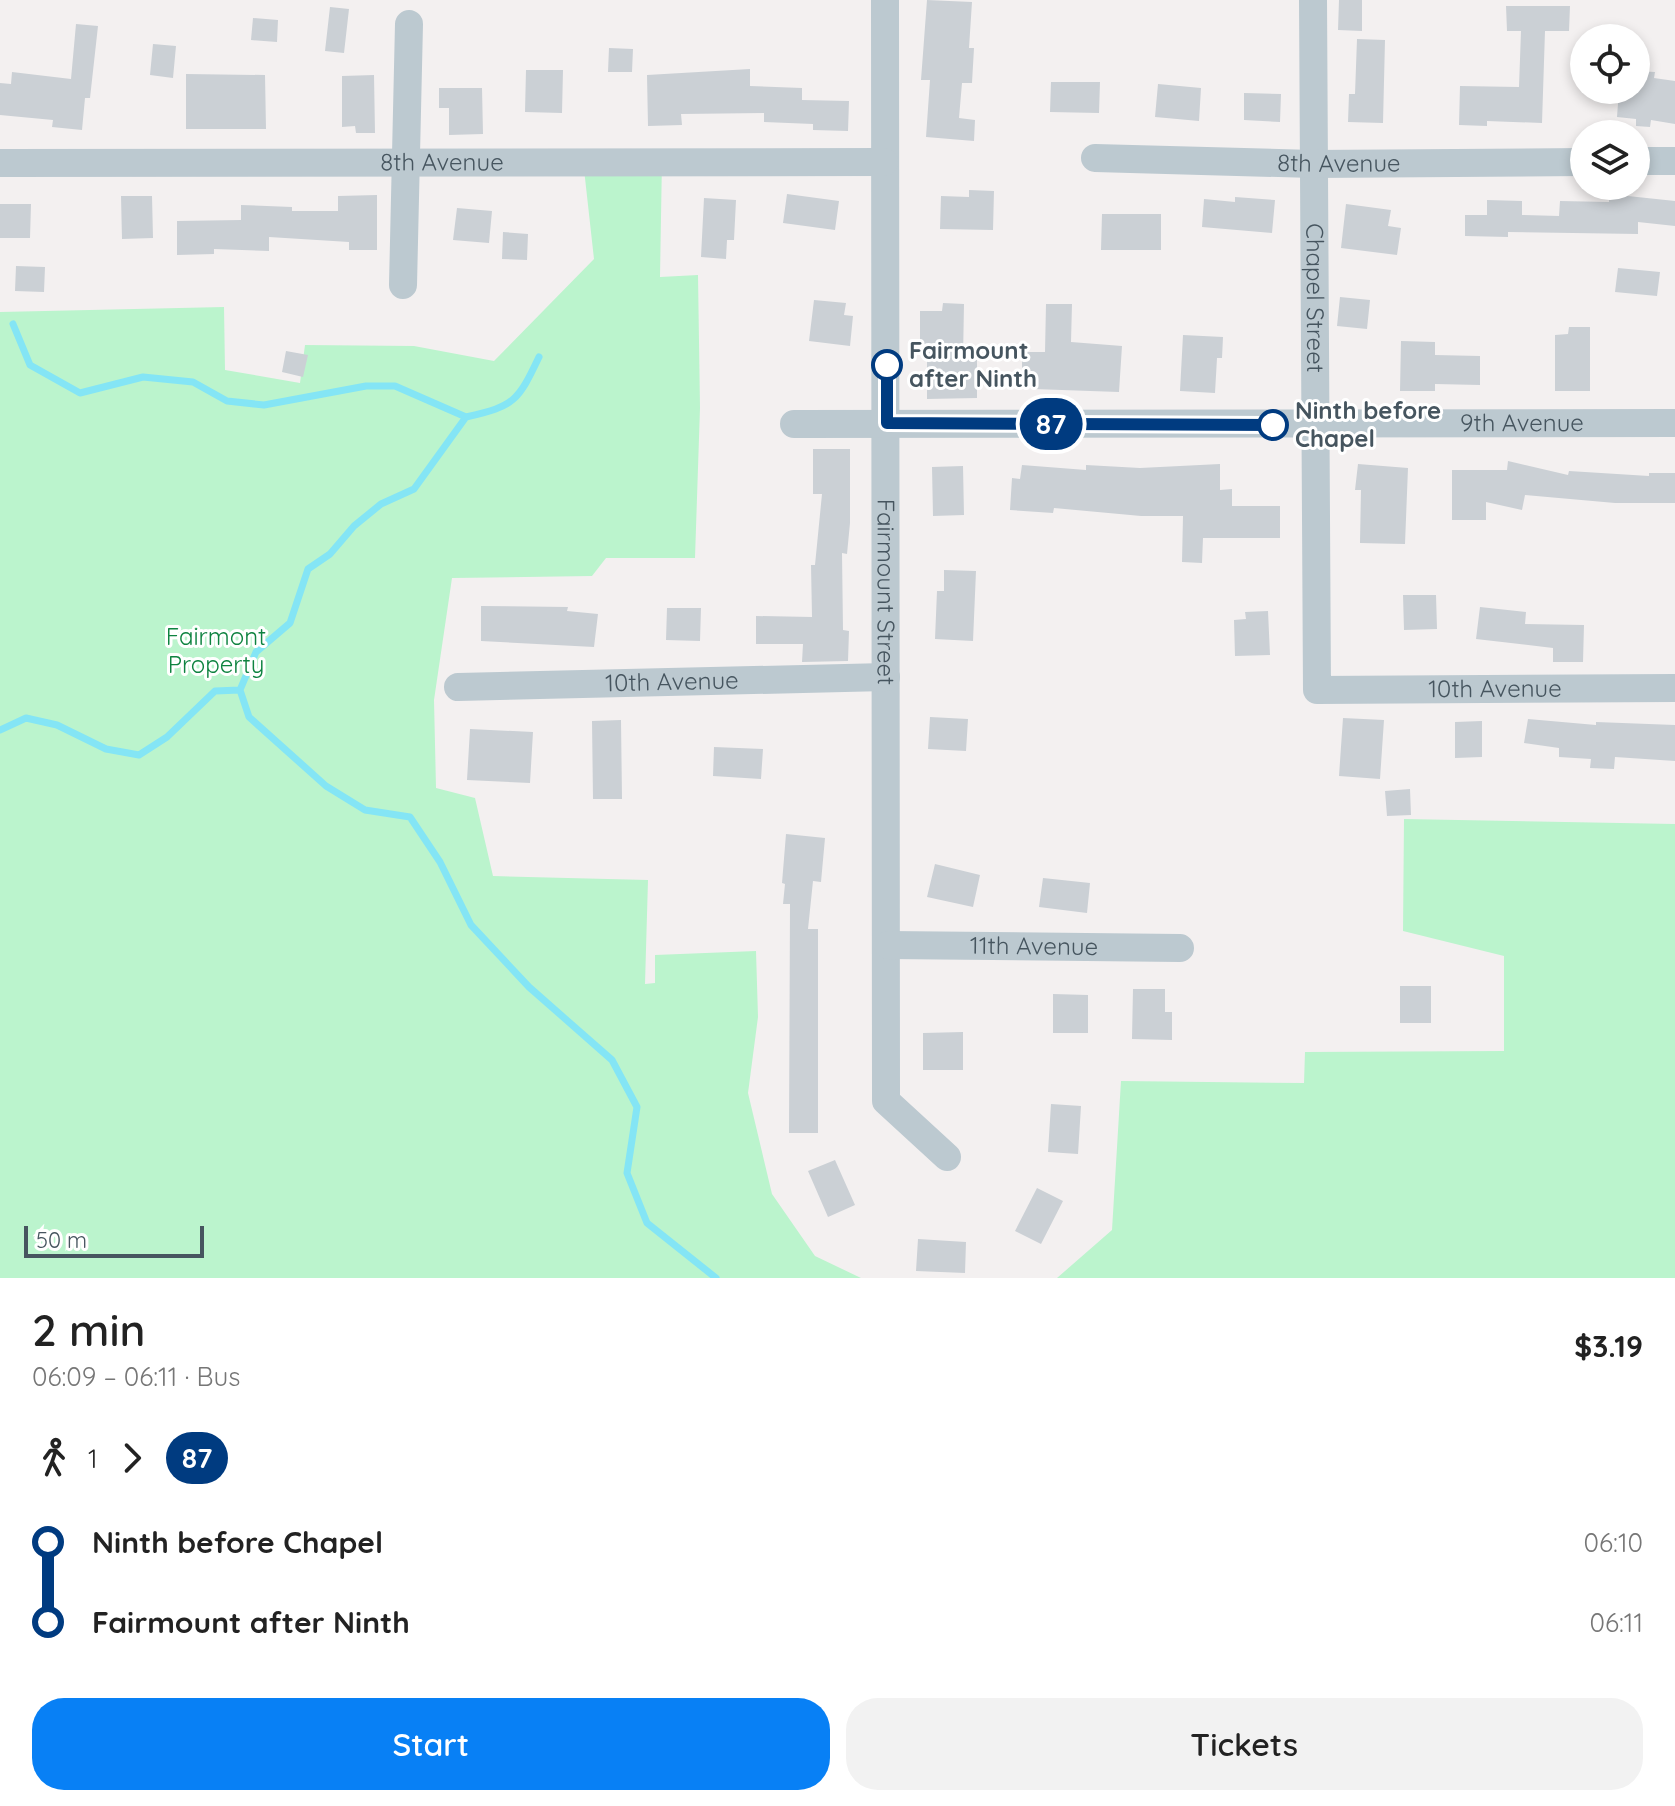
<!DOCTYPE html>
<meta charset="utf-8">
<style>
:root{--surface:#fff;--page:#f2f2f2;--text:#222;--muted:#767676;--accent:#0880f5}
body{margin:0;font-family:Quicksand,sans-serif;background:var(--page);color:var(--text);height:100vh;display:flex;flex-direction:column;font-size:30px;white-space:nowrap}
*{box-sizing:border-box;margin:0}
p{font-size:26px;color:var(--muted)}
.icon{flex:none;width:44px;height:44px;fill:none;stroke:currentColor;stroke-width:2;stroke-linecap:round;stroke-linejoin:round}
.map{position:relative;height:1278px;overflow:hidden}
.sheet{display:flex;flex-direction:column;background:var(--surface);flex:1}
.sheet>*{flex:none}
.badge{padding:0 16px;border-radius:26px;font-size:28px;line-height:52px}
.controls{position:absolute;left:1570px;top:24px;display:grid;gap:16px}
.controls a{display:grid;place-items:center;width:80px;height:80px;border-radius:50%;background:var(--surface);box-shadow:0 4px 12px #0003;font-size:40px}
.scale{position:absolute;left:24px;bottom:20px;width:180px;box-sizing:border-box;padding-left:8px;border:4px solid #46555f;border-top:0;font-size:22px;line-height:28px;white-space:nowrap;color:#46555f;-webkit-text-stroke:6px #fff;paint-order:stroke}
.map>.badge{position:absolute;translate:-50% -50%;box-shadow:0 0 0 4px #fff}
.legs{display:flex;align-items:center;gap:12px;height:88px;padding:0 32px;font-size:26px}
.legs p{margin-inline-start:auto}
.overview{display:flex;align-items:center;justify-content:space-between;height:136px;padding:0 32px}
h1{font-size:44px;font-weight:600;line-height:60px}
.cta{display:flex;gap:16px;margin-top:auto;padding:16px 32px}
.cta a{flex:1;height:92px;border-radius:32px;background:var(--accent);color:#fff;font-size:32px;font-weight:600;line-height:92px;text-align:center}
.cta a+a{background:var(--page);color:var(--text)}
ul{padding:0 32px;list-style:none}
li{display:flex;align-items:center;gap:28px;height:80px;font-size:30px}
li i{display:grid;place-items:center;width:12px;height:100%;margin:0 10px;background:currentColor}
li i::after{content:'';width:20px;height:20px;margin:-10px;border:6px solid;border-radius:50%;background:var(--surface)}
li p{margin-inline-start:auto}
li:first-child i{background:linear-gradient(#0000 50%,currentColor 0)}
li:last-child i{background:linear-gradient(currentColor 50%,#0000 0)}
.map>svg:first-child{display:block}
.green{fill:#bbf4cd}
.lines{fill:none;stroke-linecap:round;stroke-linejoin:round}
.stream{stroke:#84e5f5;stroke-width:7}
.building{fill:#cbd0d5}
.minor{stroke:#bcc9d0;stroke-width:28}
.line-1-casing{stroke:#fff;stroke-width:18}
.line-1{stroke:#003b80;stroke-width:12}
.stop-1-dot{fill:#fff;stroke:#003b80;stroke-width:4}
.labels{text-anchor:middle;stroke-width:6;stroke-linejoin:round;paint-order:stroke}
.street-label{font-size:24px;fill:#46555f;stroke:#fff}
.stop-label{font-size:24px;font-weight:bold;fill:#46555f;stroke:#fff;text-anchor:start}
.park-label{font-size:24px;fill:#0e8340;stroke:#fff}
</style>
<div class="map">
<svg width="1675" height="1278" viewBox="0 0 1675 1278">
<rect width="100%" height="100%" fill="#f3f0f0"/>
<!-- green -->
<path class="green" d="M662 159 660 277 698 275 700 408 695 558H606L592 576 452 578 434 700 436 788 475 798 493 876 648 880 645 984 655 983V955L756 951 758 1017 748 1093 772 1194 815 1256 861 1278H0V312L224 307 225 370 300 383 305 345 414 346 494 361 594 259 583 160Z
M1404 819 1675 824V1278H1057L1112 1230 1121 1081 1304 1083 1305 1052 1504 1051V956L1403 931Z"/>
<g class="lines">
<!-- stream -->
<path class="stream" d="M13 324 30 365 80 393 143 377 193 382 227 401 264 405 366 386H395L466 417
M539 357C518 401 515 406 466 417L414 489 381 504 354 526 330 554 308 569 290 623 256 652 240 690 249 717 326 786 365 810 410 817 440 862 471 925 529 987 612 1060 637 1107 627 1173 647 1223 716 1278
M0 730 26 718 57 725 106 749 139 755 167 737 215 691 240 690"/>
</g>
<!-- building -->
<path class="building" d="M927 0 972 2 969 48H974L972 83H962L959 118 975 120 974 141 926 137 930 80H921Z
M1339 0H1362V31L1338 30Z
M1506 6H1570L1569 31H1545L1542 123 1487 121V126L1459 125 1460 86 1519 87 1521 31H1507Z
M330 7 349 9 344 53 325 51Z
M253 18 278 20 277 42 251 40Z
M76 24 98 26 90 98H85L82 130 52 127 53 120 0 115V83L11 84 12 72 71 79Z
M1357 39 1385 40 1383 123 1348 122 1349 94H1355Z
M153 44 176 46 173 78 150 75Z
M609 48 633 49 632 72H608Z
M750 69V86L802 88V100L849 101 848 131 813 130V124L764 122V113L681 114 682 125 648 126 647 75Z
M526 70H563L562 113 525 112Z
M1636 71 1655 72 1654 78 1675 81V124L1651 120 1650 127 1636 126V119L1617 117 1619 90H1636Z
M186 74 265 75 266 129H186Z
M374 75 375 133H356L355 126 342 127V76Z
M1051 82H1100L1099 113 1050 112Z
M1158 84 1201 88 1199 121 1155 117Z
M439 88H482L483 134 449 135V108H439Z
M1244 93 1281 94 1280 122 1244 120Z
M969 190 994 191 993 230 940 229 941 196 969 197Z
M787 194 839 201 835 230 783 223Z
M1609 194 1675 201V226L1638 222V234L1508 232V237L1465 236V215H1487V200L1522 201V215L1559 216 1560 201 1609 202Z
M377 195V250H349V242L269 237V251L214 249V254L177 255V221L241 220V205L292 207V211H338V196Z
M121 196H152L153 238 122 239Z
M1235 197 1275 200 1272 233 1202 227 1204 199 1235 202Z
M704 198 736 200 734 240H727L726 259 701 257Z
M0 204H31L30 238H0Z
M1346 204 1391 210 1388 226 1401 228 1397 255 1341 248Z
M457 208 492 211 489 243 453 240Z
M1102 214H1161V250H1101Z
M503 232 528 234 527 260 502 259Z
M16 266 45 267 44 292 15 291Z
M1618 268 1660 272 1657 296 1615 292Z
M1340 297 1370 300 1367 329 1337 326Z
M814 300 846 303 844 315 853 316 850 346 809 341Z
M943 303 964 304 963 358H977V398L927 399V345H920V311H942Z
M1046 304H1072L1071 342 1122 346 1119 392 1033 389V375H1022V352H1045Z
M1569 327H1590V391H1555V335L1568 334Z
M1183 335 1223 337 1222 358H1217L1215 393 1180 391Z
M1401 341 1435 342V355L1480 356V385L1435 384V391H1400Z
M286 351 308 355 303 377 282 372Z
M813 449H850V523L847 554 842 553 843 630 849 631 848 661 802 662 803 644H756V616L812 617 811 565H815L822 494H813Z
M1508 461 1568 475 1569 471 1649 476V473H1675V503H1615L1525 495 1522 510 1486 502V520H1452V470H1507Z
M1220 464V490L1232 489V506H1280V538H1203L1202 563 1182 562 1183 516H1141L1054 508 1053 513 1010 510 1012 478 1020 479 1022 465 1086 470V465L1140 468Z
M1358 464 1408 468 1405 544 1360 543 1361 490H1355Z
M963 466 964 515 933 516 932 467Z
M944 570 976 571 973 641 935 639 937 591H944Z
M1403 595H1436L1437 629 1404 630Z
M481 606 568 607 567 611 598 614 594 647 481 641Z
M1480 607 1526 612 1525 624 1584 625 1583 662H1553V648L1476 639Z
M667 608H701L700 641 666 640Z
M1268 611 1270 655 1235 656 1234 620 1246 619 1245 612Z
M930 717 968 719 966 751 928 749Z
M1343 718 1384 720 1380 779 1339 776Z
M1528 719 1596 725V722L1675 725V761L1615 757 1614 769 1590 768 1591 759 1559 757V748L1524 743Z
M621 720 622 799H593L592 721Z
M1482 721V757L1455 758V722Z
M470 729 533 732 530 783 467 780Z
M714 747 763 749 761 779 713 776Z
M1410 789 1411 815 1387 816 1385 791Z
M786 834 825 838 821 882 813 881 808 929H818V1133H789L790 904H783L785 884 782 883Z
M935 864 980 875 973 907 927 897Z
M1043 878 1090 883 1087 913 1039 907Z
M1400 986H1431V1023H1400Z
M1133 989H1165V1012H1172V1040L1132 1039Z
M1053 994 1088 995V1033H1053Z
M963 1032V1070H923V1033Z
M1051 1104 1081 1106 1078 1154 1048 1152Z
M835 1160 855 1205 828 1217 808 1171Z
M1037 1188 1063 1201 1041 1244 1015 1231Z
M918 1239 966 1242 965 1273 916 1271Z"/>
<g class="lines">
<!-- minor -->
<g class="minor">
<path id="s1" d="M885 0 886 1101 947 1157"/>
<path id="s2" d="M1313 0 1317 690 1675 688"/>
<path id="s3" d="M1095 158 1313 164 1584 162"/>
<path d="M1636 161H1675"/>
<path id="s4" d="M0 163 884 162"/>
<path d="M403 285 409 24"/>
<path id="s5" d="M794 424 1675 423"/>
<path id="s6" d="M458 687 886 677"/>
<path id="s7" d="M888 945 1180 948"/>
</g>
</g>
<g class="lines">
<!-- line-1 casing -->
<g class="line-1-casing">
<path id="line-1" d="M887 365V423L1273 425"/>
</g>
<!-- line-1 -->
<use href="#line-1" class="line-1"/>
</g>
<!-- markers -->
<g class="stop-1-dot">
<circle cx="887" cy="365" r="14"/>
<circle cx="1273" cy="425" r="14"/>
</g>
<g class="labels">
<!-- street labels -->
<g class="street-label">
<text dy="8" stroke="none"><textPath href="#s4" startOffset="442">8th Avenue</textPath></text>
<text dy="8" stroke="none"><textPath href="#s3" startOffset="244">8th Avenue</textPath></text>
<text dy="8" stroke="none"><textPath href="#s2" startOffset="298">Chapel Street</textPath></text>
<text dy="8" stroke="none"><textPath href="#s5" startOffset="728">9th Avenue</textPath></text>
<text dy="8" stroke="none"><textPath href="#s1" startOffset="592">Fairmount Street</textPath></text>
<text dy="8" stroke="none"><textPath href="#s6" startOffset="214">10th Avenue</textPath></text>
<text dy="8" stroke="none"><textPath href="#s2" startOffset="868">10th Avenue</textPath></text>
<text dy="8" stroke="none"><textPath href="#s7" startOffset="146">11th Avenue</textPath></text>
</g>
<!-- stop labels -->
<g class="stop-label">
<text x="909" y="359">Fairmount<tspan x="909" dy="28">after Ninth</tspan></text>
<text x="1295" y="419">Ninth before<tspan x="1295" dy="28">Chapel</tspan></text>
</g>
<!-- park labels -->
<g class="park-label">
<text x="216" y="645">Fairmont<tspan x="216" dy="28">Property</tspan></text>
</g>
</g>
</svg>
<div class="controls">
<a><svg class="icon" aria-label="locate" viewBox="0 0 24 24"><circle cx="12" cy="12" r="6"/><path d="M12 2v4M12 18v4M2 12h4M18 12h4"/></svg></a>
<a><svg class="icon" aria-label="layers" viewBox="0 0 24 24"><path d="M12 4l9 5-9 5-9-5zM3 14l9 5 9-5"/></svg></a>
</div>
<div class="scale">50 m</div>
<b class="badge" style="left:1051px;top:424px;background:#003b80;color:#fff">87</b>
</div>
<section class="sheet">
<div class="overview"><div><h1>2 min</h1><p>06:09 – 06:11 · Bus</p></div><b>$3.19</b></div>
<div class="legs"><svg class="icon" aria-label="walk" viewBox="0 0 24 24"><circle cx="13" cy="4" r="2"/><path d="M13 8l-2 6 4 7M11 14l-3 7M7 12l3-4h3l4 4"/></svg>1<svg class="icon" aria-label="forward" viewBox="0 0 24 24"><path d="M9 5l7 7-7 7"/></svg><b class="badge" style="background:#003b80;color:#fff">87</b></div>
<ul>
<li><i style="color:#003b80"></i><b>Ninth before Chapel</b><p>06:10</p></li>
<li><i style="color:#003b80"></i><b>Fairmount after Ninth</b><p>06:11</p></li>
</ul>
<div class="cta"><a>Start</a><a>Tickets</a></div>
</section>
